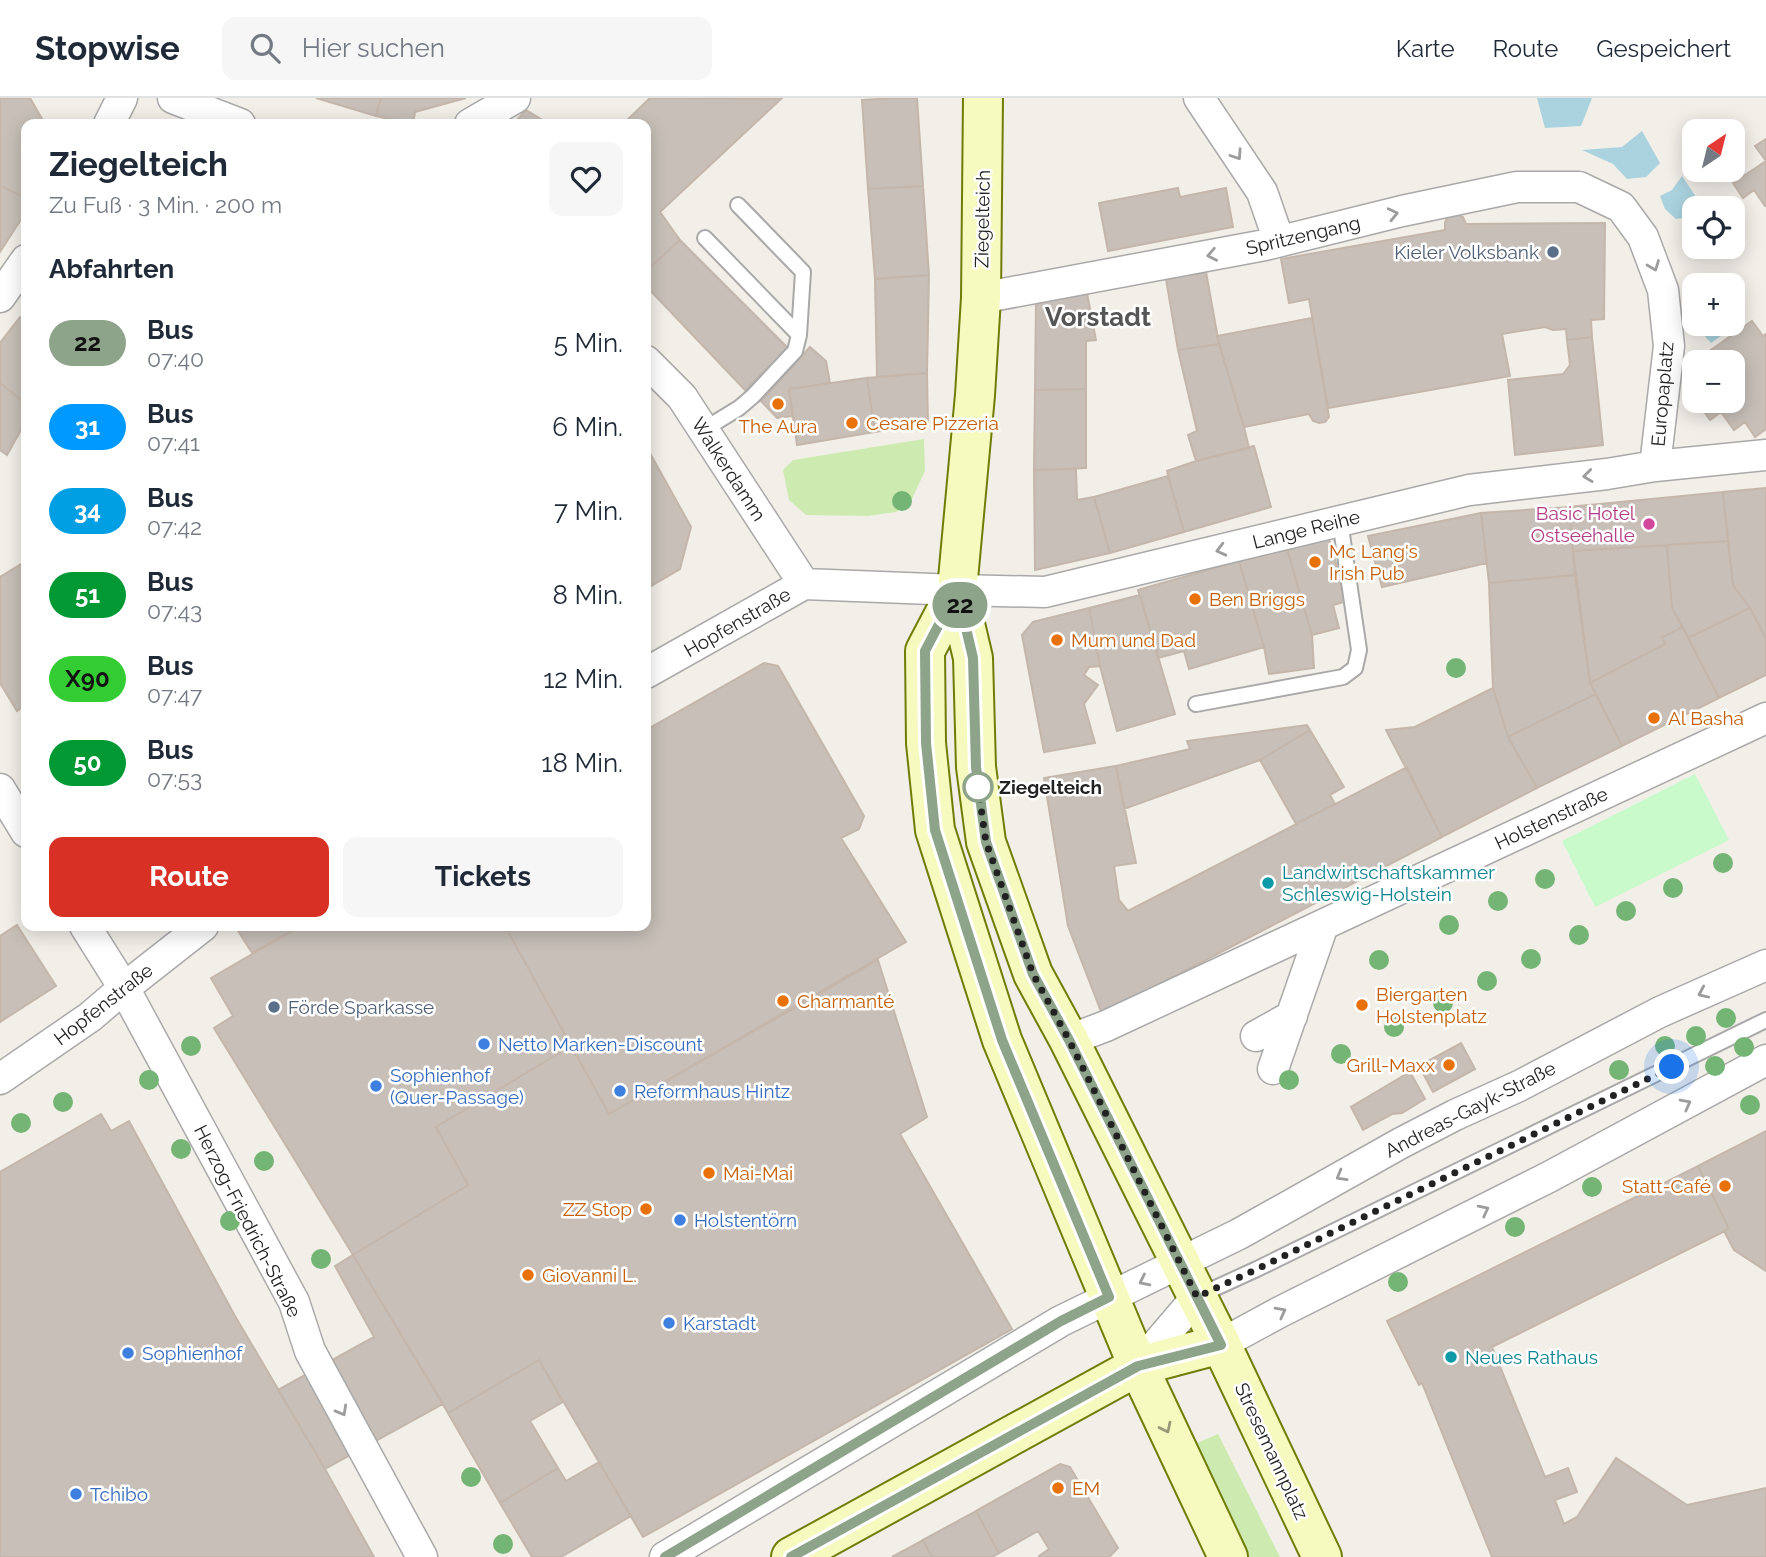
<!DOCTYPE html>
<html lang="de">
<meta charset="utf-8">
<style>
:root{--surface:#fff;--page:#f6f6f7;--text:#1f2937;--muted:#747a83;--line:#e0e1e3;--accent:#d93025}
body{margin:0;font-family:Raleway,sans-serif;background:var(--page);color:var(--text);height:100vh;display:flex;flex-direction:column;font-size:26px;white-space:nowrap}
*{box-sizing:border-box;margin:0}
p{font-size:23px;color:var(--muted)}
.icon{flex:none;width:38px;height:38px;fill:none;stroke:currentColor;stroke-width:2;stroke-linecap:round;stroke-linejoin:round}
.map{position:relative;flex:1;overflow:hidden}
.details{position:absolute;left:21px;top:21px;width:630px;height:812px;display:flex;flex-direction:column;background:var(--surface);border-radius:14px;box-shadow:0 4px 18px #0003}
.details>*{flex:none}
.badge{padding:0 14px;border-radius:23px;font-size:24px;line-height:46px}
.needle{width:46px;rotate:35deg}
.controls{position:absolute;left:1682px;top:21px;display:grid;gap:14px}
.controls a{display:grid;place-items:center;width:63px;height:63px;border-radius:14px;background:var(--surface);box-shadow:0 4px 18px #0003;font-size:35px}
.you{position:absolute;width:35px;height:35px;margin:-18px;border:5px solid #fff;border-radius:50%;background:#1a73e8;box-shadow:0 0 0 10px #1a73e833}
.map>.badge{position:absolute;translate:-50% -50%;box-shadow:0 0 0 4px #fff}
h2{padding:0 28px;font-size:26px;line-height:63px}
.round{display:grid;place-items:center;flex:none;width:74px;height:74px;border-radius:14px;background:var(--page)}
.headline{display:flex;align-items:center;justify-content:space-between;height:119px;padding:0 28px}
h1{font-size:33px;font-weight:700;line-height:52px}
.primary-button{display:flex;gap:14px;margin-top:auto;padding:14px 28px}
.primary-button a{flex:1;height:80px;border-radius:14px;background:var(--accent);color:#fff;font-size:28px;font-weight:700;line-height:80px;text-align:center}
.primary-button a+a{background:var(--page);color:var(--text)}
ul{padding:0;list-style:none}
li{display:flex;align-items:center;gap:21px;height:84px;padding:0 28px}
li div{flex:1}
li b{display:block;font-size:26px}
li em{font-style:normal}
li .badge{min-width:77px;font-weight:700;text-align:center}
header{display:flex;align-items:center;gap:42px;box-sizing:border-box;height:98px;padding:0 35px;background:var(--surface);border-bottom:2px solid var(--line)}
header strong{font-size:33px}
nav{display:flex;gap:38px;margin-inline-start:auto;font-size:24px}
.search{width:490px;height:63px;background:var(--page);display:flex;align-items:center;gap:18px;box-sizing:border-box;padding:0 24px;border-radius:14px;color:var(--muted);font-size:26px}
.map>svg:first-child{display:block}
.grass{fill:#cdebb0}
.park{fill:#c8facc}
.water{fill:#aad3df}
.building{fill:#c7bfb8;stroke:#c4b6ab;stroke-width:2}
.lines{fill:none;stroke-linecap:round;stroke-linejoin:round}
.lane-casing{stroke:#a9a9a9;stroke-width:18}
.street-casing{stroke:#a9a9a9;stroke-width:33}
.secondary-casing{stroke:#707d05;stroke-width:42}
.lane{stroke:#fff;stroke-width:14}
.street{stroke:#fff;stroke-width:30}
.secondary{stroke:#f7fabf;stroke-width:38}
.tree{fill:#74b475}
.oneway{stroke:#9c9c9c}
.oneway2{stroke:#979978}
.line-casing{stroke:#fff;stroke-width:16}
.line{stroke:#8ea48a;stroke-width:10}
.walk{stroke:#222;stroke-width:7;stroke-dasharray:0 12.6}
.service-dot{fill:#5c6f8a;stroke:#fff;stroke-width:2.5}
.food-dot{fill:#e8710a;stroke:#fff;stroke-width:2.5}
.hotel-dot{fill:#d1479c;stroke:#fff;stroke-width:2.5}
.stop-dot{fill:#fff;stroke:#8ea48a;stroke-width:3.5}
.culture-dot{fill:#0f9aa8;stroke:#fff;stroke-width:2.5}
.shop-dot{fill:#3f7fe0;stroke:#fff;stroke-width:2.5}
.labels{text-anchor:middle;stroke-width:5;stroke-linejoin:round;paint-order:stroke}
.street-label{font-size:19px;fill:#222;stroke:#fff}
.service-label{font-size:19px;fill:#4e5e75;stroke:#fff;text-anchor:end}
.food-label{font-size:19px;fill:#c56008;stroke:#fff;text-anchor:start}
.hotel-label{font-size:19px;fill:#b23c85;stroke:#fff;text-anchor:end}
.stop-label{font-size:19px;font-weight:bold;fill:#222;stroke:#fff;text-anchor:start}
.culture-label{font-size:19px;fill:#0d838f;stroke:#fff;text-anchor:start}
.shop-label{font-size:19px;fill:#366cbe;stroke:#fff;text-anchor:start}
.district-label{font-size:26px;font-weight:bold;fill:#555;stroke:#fff}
</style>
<header>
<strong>Stopwise</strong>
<div class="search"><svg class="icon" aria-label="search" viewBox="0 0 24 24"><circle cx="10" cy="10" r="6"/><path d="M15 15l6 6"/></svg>Hier suchen</div>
<nav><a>Karte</a><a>Route</a><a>Gespeichert</a></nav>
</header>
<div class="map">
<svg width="1766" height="1459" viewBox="0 0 1766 1459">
<rect width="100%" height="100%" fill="#f2efe9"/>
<!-- grass -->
<path class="grass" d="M924 341 925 373 910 405 896 414 868 418 806 417 789 402 783 372 793 362Z
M1218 1336 1280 1459H1249L1239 1444 1197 1345Z"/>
<!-- park -->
<path class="park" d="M1695 676 1729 742 1595 809 1562 743Z"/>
<!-- water -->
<path class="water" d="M1537 0H1592L1581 28 1545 30Z
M1642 33 1660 65 1646 79 1627 81 1613 66 1582 52 1622 49Z
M1682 78 1700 105 1696 110H1694L1691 119 1676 121 1665 111 1660 98 1672 92Z
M1733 205 1743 222 1711 245 1694 226H1732Z"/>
<!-- building -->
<path class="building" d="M0 0H30L45 26H26V100L0 88Z
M316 0H381L376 18Z
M381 0H466L415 14 413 26 376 18Z
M650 0 781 1 660 114 680 142 646 173V26H623Z
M895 0H917L923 88 868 91 862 2Z
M526 12 549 26H513Z
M1766 41V108H1765L1754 92 1743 100 1733 85 1766 63 1755 48Z
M0 88 26 100V114L0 154Z
M923 88 929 177 875 181 868 91Z
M1178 90 1180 99 1226 90 1233 129 1108 153 1099 105Z
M1453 115 1463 119 1466 126 1605 125 1604 221 1591 222 1592 239 1567 242 1566 231 1553 232 1545 229 1502 236 1510 278 1328 310 1309 201 1289 205 1281 161 1445 132V125L1447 119Z
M680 142 788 250 745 292 646 188V173Z
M1206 174 1219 246 1178 252 1166 181Z
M929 177 927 275 877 279 875 181Z
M1087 195 1096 242 1086 243V291L1035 292 1036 203Z
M20 219 26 223V306L0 285V245Z
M1312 220 1329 319 1325 324 1319 325 1313 323 1309 316 1244 329 1217 238Z
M1752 223 1763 238 1766 236V331L1755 339 1745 324 1734 332 1721 314 1710 322 1697 303H1732V264H1694Z
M1592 239 1603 347 1515 357 1508 282 1563 276 1570 267 1567 242Z
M1219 246 1244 329 1249 350 1196 363 1188 337 1197 333 1178 252Z
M810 249 826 263 830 285 789 291 793 318 777 320 761 303Z
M927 275 928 327 875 334 867 280Z
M867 280 875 334 797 347 789 291Z
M0 285 26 306V323L7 357 0 352Z
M1086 291V370L1034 372 1035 292Z
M646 348 691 429 680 471 646 491Z
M1254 348 1271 409 1184 434 1167 373 1196 363Z
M1076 371 1077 402 1094 399 1110 455 1035 472 1034 372Z
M1168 378 1184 434 1110 455 1094 399Z
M1766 390V541L1750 510 1733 487 1723 394Z
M1723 394 1728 443 1573 453 1569 409Z
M1569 409 1575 477 1489 485 1481 415Z
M1481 415 1487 465 1382 489 1368 438Z
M1329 441 1347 503 1333 507 1339 530 1312 537 1287 451Z
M1728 443 1733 487 1750 510 1688 540 1672 510 1667 447Z
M1667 447 1672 510 1683 529 1662 539 1665 546 1590 585 1573 453Z
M1287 451 1312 537 1314 570 1269 576 1264 549 1239 463Z
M26 463V607L17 613 0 585V479Z
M1239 463 1264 549 1189 571 1184 553 1158 560 1138 492Z
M1575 477 1590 585 1596 596 1508 639 1493 590 1489 485Z
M1140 497 1175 616 1117 633 1100 568 1089 510Z
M1089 510 1100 568 1089 569 1084 577 1098 587 1084 606 1095 645 1044 654 1022 537 1033 524Z
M1750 510 1766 541V577L1719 600 1688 540Z
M1683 529 1719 600 1622 648 1590 585 1665 546 1662 539Z
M764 565 778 568 864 718 859 731 841 740 906 844 609 1016 505 828H646V632Z
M1493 590 1508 639 1537 690 1442 739 1386 632 1415 629Z
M1596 596 1622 648 1537 690 1508 639Z
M1307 627 1310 632 1260 662 1124 711 1116 668 1190 651 1187 643Z
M1310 632 1344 689 1330 697 1335 706 1296 726 1260 662Z
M1116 668 1136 765 1114 768 1119 802 1128 813 1407 669 1442 739 1102 916 1068 828 1044 680Z
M17 827 56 888 0 924V838Z
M235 828H301L252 855Z
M301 828H505L571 948 436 1029 468 1087 353 1157 214 930 233 918 211 880Z
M878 862 927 1019 900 1036 1012 1231 643 1439 539 1262 448 1315 353 1157 468 1087 436 1029 571 948 609 1016Z
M1461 945 1475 971 1433 994 1419 968Z
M1410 974 1425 1001 1402 1015 1392 1016 1363 1032 1351 1009Z
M101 1016 111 1033 129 1023 235 1218 325 1371 374 1459H0V1074Z
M1766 1033V1173L1734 1152 1724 1133 1729 1131 1698 1068Z
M1698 1068 1729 1131 1492 1249 1545 1379 1568 1370 1577 1394 1555 1402 1564 1426 1577 1419 1616 1360 1687 1407 1766 1390V1459H1492L1422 1285 1419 1287 1387 1223Z
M353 1157 443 1306 325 1371 278 1292 374 1239 335 1168Z
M539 1262 563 1304 530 1323 558 1370 500 1405 448 1315Z
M599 1364 631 1418 561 1459H532L500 1405 558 1370 566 1383Z
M1060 1366 1070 1369 1118 1450 1109 1459H1039V1458L1049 1451 1038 1433 999 1455 976 1413Z
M976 1413 999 1455 992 1459H932L923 1442Z
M923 1442 932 1459H892Z"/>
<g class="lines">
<!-- lane casing -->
<g class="lane-casing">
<path id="lane" d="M705 140 799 237
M703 332 739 310 753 298 795 253 799 237 803 174 738 107
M1196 606 1343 579 1355 570 1359 552 1340 423
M1198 1198 1257 1171 1766 922"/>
</g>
<!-- street casing -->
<g class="street-casing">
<path id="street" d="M173 0 240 26
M1199 0 1262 94 1279 143
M109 26 122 0
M470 26 515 0
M0 199 26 162
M981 200 1265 147 1402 113 1517 89H1579L1621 109 1643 139 1663 192 1669 248 1655 368
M646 263 682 299 804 486
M646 575 804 486 957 492 1045 494 1469 392 1607 376 1655 368 1766 357
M0 691 26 734
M85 828 124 890 294 1204 310 1253 422 1459
M1256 938 1292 918
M1069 942 1106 928 1766 620
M1273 971 1323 827
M0 981 90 919 124 890 203 828
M1221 1246 1280 1214 1549 1079 1766 962
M1138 1268 1197 1199
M665 1459 1061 1223 1239 1136 1401 1045 1455 1017 1519 988 1660 914 1766 867"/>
</g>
<!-- secondary casing -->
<g class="secondary-casing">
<path id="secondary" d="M983 0 981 200 975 297 957 492 973 560 976 669 986 744 1033 876 1069 942 1221 1246 1322 1459
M957 492 925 553 926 645 935 732 1002 942 1138 1268 1228 1459
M791 1459 1138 1268 1221 1246"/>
</g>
<!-- lane -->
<use href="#lane" class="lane"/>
<!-- street -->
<use href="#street" class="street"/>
<!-- secondary -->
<use href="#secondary" class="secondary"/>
</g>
<!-- trees -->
<g class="tree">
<circle cx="902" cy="403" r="10"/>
<circle cx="1456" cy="570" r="10"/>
<circle cx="1723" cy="765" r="10"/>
<circle cx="1545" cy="781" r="10"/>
<circle cx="1673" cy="790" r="10"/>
<circle cx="1498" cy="803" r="10"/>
<circle cx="1626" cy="813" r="10"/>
<circle cx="1449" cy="827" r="10"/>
<circle cx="1579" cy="837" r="10"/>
<circle cx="1531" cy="861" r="10"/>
<circle cx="1379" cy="862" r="10"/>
<circle cx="1487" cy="883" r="10"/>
<circle cx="1443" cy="905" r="10"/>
<circle cx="1726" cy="920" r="10"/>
<circle cx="1394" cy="929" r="10"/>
<circle cx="1696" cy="938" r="10"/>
<circle cx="191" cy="948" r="10"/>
<circle cx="1665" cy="948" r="10"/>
<circle cx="1744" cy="949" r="10"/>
<circle cx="1341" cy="956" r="10"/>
<circle cx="1715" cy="968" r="10"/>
<circle cx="1619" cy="972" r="10"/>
<circle cx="149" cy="982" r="10"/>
<circle cx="1289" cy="982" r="10"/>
<circle cx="63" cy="1004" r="10"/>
<circle cx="1750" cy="1007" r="10"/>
<circle cx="21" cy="1025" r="10"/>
<circle cx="181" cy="1051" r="10"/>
<circle cx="264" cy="1063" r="10"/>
<circle cx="1592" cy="1089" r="10"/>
<circle cx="230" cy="1123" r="10"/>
<circle cx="1515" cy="1129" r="10"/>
<circle cx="321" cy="1161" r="10"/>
<circle cx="1398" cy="1184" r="10"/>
<circle cx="471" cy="1379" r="10"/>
<circle cx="503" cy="1446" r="10"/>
</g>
<!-- one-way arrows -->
<defs><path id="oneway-chevron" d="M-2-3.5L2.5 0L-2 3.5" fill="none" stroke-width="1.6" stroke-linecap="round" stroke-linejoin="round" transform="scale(1.75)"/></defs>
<g class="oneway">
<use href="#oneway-chevron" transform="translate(1237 57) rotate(56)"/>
<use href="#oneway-chevron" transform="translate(1393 116) rotate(-13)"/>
<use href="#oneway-chevron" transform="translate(1212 157) rotate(169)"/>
<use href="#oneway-chevron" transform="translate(1654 168) rotate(69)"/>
<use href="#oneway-chevron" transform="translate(1588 378) rotate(173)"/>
<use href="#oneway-chevron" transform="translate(1221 452) rotate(166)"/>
<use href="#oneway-chevron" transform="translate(1703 895) rotate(156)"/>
<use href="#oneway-chevron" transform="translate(1686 1006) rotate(-28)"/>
<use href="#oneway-chevron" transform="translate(1341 1078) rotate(150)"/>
<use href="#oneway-chevron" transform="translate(1484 1112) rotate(-27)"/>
<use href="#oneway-chevron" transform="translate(1144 1183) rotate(154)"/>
<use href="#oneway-chevron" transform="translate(1281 1214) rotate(-28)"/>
<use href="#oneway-chevron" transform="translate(342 1313) rotate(61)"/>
</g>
<use class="oneway2" href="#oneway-chevron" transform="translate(1166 1330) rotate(64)"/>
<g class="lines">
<!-- line casing -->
<g class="line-casing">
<path id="line" d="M665 1459 1061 1223 1109 1199 1002 942 935 732 926 645 925 553 957 492 973 560 976 669 986 744 1033 876 1069 942 1221 1247 1138 1268 791 1459"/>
</g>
<!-- line -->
<use href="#line" class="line"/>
<!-- walk -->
<path class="walk" d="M978 689 986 744 1033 876 1069 942 1197 1199 1257 1171 1672 969"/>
</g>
<!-- markers -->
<g class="service-dot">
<circle cx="1553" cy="154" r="7"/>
<circle cx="274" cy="909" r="7"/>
</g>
<g class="food-dot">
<circle cx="778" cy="306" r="7"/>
<circle cx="852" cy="325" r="7"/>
<circle cx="1315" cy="464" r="7"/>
<circle cx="1195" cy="501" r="7"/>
<circle cx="1057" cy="542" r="7"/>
<circle cx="1654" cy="620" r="7"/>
<circle cx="783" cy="903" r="7"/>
<circle cx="1362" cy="907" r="7"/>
<circle cx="1449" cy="967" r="7"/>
<circle cx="709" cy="1075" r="7"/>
<circle cx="1725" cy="1088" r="7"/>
<circle cx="646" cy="1111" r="7"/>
<circle cx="528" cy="1177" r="7"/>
<circle cx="1058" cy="1390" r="7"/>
</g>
<circle class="hotel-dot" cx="1649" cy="426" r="7"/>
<circle class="stop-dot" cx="978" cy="689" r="14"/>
<g class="culture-dot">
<circle cx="1268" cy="785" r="7"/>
<circle cx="1451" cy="1259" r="7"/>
</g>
<g class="shop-dot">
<circle cx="484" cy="946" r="7"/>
<circle cx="376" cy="988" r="7"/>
<circle cx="620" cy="993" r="7"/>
<circle cx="680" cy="1122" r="7"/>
<circle cx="669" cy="1225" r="7"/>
<circle cx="128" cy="1255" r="7"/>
<circle cx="76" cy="1396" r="7"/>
</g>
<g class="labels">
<!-- street labels -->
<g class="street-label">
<text transform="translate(982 121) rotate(-89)" y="7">Ziegelteich</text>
<text transform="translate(1303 137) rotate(-13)" y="7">Spritzengang</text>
<text transform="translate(1662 296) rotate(-85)" y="7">Europaplatz</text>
<text transform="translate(729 371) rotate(57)" y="7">Walkerdamm</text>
<text transform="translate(1306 431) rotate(-14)" y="7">Lange Reihe</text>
<text transform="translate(737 524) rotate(-30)" y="7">Hopfenstraße</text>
<text transform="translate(1551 720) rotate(-25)" y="7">Holstenstraße</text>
<text transform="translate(103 906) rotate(-38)" y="7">Hopfenstraße</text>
<text transform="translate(1470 1011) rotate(-27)" y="7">Andreas-Gayk-Straße</text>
<text transform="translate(248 1123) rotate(63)" y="7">Herzog-Friedrich-Straße</text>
<text transform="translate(1272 1353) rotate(65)" y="7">Stresemannplatz</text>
</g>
<!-- service labels -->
<g class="service-label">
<text x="1539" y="161">Kieler Volksbank</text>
<text x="288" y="916" text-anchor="start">Förde Sparkasse</text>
</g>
<!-- food labels -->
<g class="food-label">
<text x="866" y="332">Cesare Pizzeria</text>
<text x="778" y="335" text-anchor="middle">The Aura</text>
<text x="1329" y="460">Mc Lang's<tspan x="1329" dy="22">Irish Pub</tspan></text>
<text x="1209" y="508">Ben Briggs</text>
<text x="1071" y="549">Mum und Dad</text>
<text x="1668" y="627">Al Basha</text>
<text x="1376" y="903">Biergarten<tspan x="1376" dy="22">Holstenplatz</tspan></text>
<text x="797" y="910">Charmanté</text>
<text x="1435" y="974" text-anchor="end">Grill-Maxx</text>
<text x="723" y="1082">Mai-Mai</text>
<text x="1711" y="1095" text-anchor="end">Statt-Café</text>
<text x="632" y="1118" text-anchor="end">ZZ Stop</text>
<text x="542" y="1184">Giovanni L.</text>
<text x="1072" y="1397">EM</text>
</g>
<!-- hotel labels -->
<g class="hotel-label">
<text x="1635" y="422">Basic Hotel<tspan x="1635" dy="22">Ostseehalle</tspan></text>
</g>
<!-- stop labels -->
<g class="stop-label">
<text x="999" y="696">Ziegelteich</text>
</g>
<!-- culture labels -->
<g class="culture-label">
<text x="1282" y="781">Landwirtschaftskammer<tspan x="1282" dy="22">Schleswig-Holstein</tspan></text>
<text x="1465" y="1266">Neues Rathaus</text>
</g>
<!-- shop labels -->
<g class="shop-label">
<text x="498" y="953">Netto Marken-Discount</text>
<text x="390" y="984">Sophienhof<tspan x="390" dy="22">(Quer-Passage)</tspan></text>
<text x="634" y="1000">Reformhaus Hintz</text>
<text x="694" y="1129">Holstentörn</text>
<text x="683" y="1232">Karstadt</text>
<text x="142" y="1262">Sophienhof</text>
<text x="90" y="1403">Tchibo</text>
</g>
<!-- district labels -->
<g class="district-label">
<text x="1098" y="228">Vorstadt</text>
</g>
</g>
</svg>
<div class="controls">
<a><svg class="needle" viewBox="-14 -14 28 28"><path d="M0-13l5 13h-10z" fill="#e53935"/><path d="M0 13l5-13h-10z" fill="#747a83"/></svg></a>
<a><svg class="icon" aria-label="locate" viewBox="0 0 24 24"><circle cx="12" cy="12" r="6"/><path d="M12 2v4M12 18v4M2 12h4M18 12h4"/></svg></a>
<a>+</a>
<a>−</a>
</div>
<div class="you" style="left:1672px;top:969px"></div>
<b class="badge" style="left:960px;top:507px;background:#8ea48a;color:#111">22</b>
<section class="details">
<div class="headline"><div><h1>Ziegelteich</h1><p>Zu Fuß · 3 Min. · 200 m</p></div><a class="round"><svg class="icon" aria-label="heart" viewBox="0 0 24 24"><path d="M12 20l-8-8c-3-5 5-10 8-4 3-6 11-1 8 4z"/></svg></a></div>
<h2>Abfahrten</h2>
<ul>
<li><span class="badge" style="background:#8ea48a;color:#111">22</span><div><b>Bus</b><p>07:40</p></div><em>5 Min.</em></li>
<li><span class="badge" style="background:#09f;color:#fff">31</span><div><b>Bus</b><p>07:41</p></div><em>6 Min.</em></li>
<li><span class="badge" style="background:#009ee3;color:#fff">34</span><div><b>Bus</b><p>07:42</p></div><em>7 Min.</em></li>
<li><span class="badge" style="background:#093;color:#fff">51</span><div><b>Bus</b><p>07:43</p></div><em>8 Min.</em></li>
<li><span class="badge" style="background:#3c3;color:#111">X90</span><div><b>Bus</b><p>07:47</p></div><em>12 Min.</em></li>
<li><span class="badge" style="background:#093;color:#fff">50</span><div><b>Bus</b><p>07:53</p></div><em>18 Min.</em></li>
</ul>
<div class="primary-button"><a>Route</a><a>Tickets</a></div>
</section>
</div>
